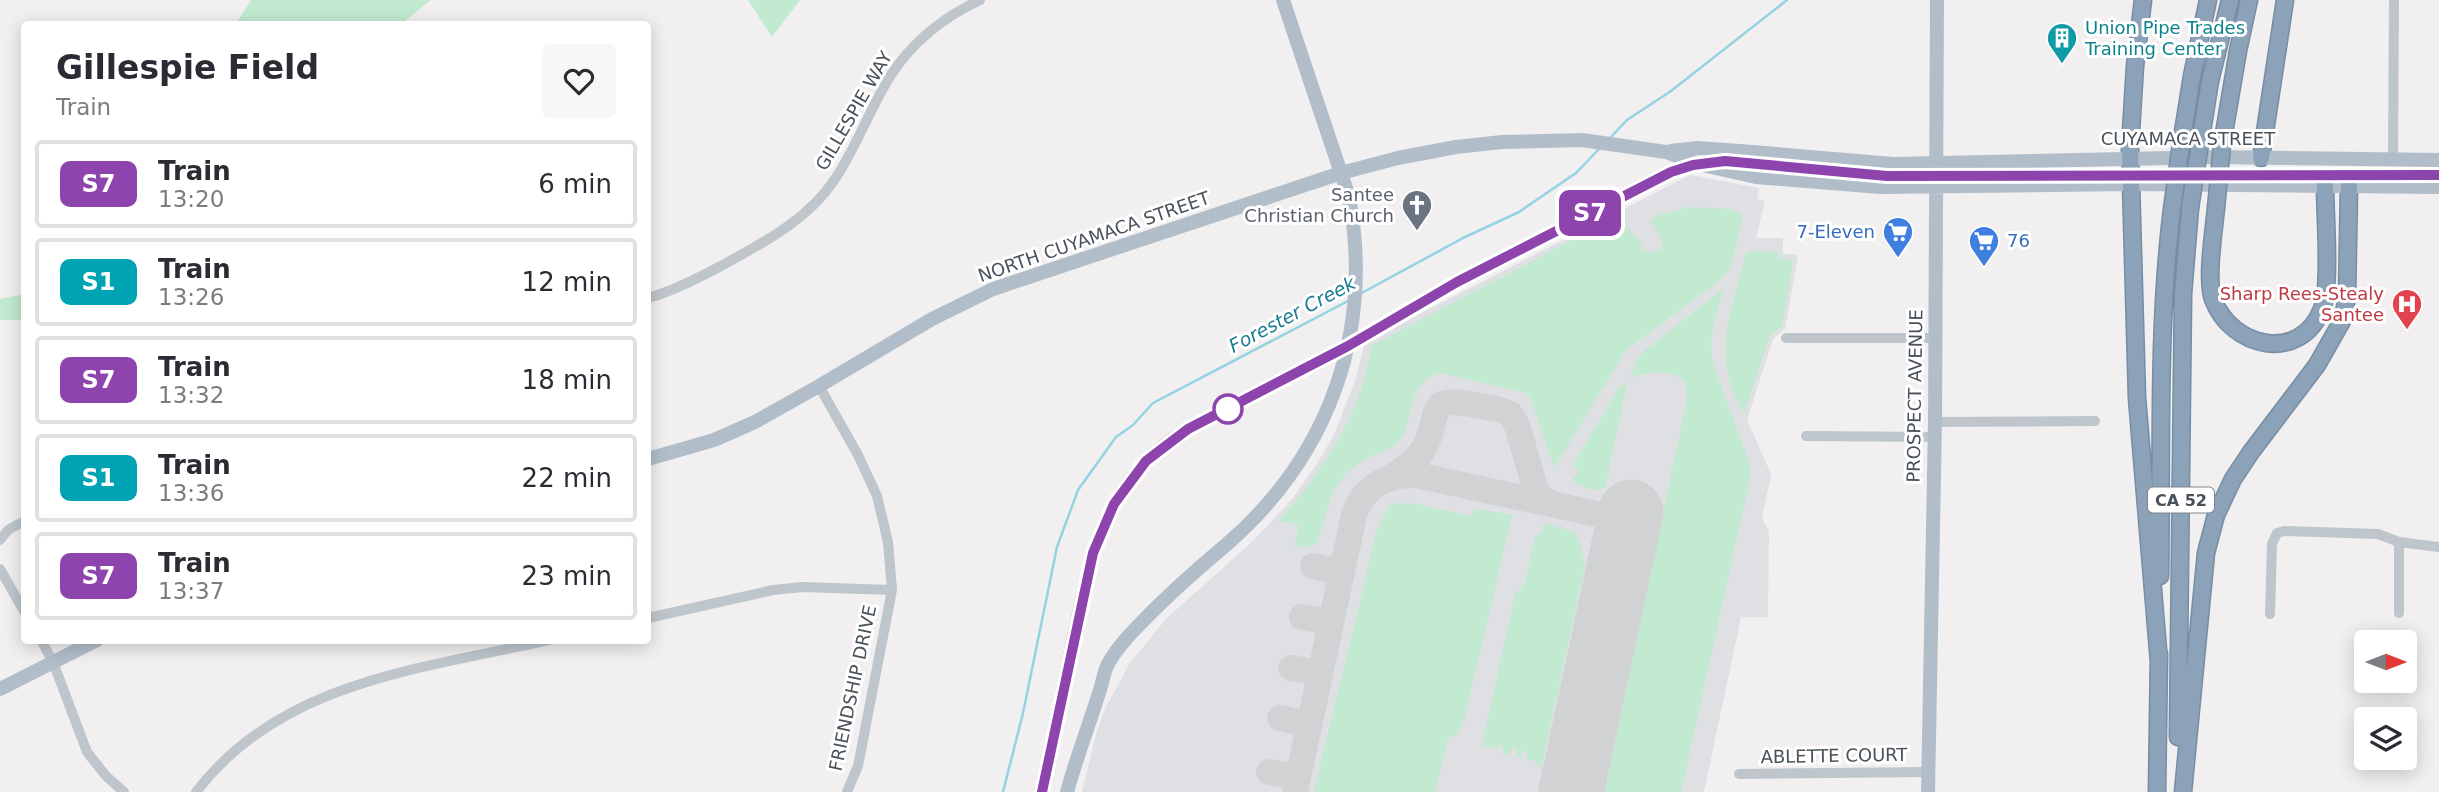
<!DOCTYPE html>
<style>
:root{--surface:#fff;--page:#f7f7f7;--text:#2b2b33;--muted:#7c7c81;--line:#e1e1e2}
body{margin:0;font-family:"DejaVu Sans",sans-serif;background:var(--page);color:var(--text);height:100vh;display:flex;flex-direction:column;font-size:26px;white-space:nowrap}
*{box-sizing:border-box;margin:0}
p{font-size:23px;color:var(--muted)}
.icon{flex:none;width:38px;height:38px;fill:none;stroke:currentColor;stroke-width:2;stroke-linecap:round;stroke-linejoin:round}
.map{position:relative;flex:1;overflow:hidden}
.side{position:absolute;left:21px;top:21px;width:630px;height:623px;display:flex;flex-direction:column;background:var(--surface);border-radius:7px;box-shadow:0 4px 18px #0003}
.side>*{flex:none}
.badge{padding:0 14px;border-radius:10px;font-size:24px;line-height:46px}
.needle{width:46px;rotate:90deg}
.controls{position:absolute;left:2354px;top:630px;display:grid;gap:14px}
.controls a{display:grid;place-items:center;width:63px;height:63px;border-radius:7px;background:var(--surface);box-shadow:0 4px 18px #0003;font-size:35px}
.map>.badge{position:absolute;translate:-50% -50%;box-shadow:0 0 0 4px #fff}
.round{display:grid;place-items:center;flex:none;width:74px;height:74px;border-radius:7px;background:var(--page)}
.summary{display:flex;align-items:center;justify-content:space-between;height:119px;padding:0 35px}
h1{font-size:33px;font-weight:800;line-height:52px}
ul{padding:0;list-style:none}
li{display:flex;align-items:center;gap:21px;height:88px;margin:0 14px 10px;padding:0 21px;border:4px solid var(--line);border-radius:7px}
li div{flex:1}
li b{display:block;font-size:26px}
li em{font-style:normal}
li .badge{min-width:77px;font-weight:700;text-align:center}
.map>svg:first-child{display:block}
.airport{fill:#dee0e3}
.green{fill:#c1ead0}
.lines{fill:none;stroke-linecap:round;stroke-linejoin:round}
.stream{stroke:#93d3e2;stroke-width:2.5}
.taxiway{stroke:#d1d2d4;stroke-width:26}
.runway{stroke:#d1d2d4;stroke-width:65}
.highway-casing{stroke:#778da4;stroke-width:19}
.minor{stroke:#bec6cc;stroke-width:10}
.major{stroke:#b1beca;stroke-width:14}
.highway{stroke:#8ba2b8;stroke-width:16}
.tram{stroke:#b1b4b8;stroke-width:2}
.rail-casing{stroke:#b1b4b8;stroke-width:5}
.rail{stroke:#fff;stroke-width:2.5;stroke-dasharray:8;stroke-linecap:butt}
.highway-bridge-casing{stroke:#778da4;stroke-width:19;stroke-linecap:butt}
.highway-bridge{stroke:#8ba2b8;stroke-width:16}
.line-casing{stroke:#fff;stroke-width:16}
.line{stroke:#8e44ad;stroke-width:10}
.stop-dot{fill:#fff;stroke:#8e44ad;stroke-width:3.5}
.labels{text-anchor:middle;stroke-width:6;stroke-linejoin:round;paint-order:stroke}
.shield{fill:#fff;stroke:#80868c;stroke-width:2}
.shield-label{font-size:16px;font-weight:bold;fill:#49525a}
.culture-label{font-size:18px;fill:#0d838f;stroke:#fff;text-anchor:start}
.street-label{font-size:18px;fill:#49525a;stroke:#fff}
.worship-label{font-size:18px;fill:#5b616d;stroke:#fff;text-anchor:end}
.shop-label{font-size:18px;fill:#366cbe;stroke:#fff;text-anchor:end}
.health-label{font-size:18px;fill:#be3a42;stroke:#fff;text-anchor:end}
.water-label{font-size:19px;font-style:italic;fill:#1a7c93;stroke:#fff}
</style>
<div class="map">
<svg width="2439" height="792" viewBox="0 0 2439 792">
<rect width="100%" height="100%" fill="#f1efef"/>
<!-- airport -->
<path class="airport" d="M1690 175 1759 188 1757 199 1765 201 1756 238H1783V254L1798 255 1785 329 1773 339 1747 420 1771 474 1762 519 1769 531 1768 617H1741L1704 792H1082L1097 731 1106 707 1130 663 1166 619 1254 540 1293 498 1322 456 1335 432 1355 381 1365 342Z"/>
<!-- green -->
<path class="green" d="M251 0H431L401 24H236Z
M748 0H800L772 37Z
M1690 207 1730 209 1741 213 1742 217 1734 256 1728 271 1720 280 1626 350 1554 468 1529 394 1440 373C1405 383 1417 414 1401 438 1394 449 1384 450 1374 455 1331 475 1330 500 1318 542L1307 548 1294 545 1299 525 1278 521C1320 477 1365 408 1371 346L1616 217 1640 241 1643 250C1650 253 1656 253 1662 248L1661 238 1650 221 1657 215Z
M1753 251 1778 252 1779 259 1793 260 1782 326 1769 337 1744 413C1709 361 1732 308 1746 253Z
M1724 288 1714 319 1711 344 1712 361 1749 462 1750 478 1681 792H1605L1687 399C1686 394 1687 387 1684 382 1676 368 1642 372 1630 378L1636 362 1643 352Z
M24 294V320H0V299Z
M1627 384 1605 487C1595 494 1581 486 1572 480L1579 471 1573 465 1620 386Z
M1411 503 1472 516 1475 508 1512 515 1464 721 1456 736 1448 737 1435 792H1314L1377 530 1391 504Z
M1544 523 1574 532 1580 543 1585 565 1541 769 1536 762 1527 759 1528 752 1523 750 1521 758 1517 756V747L1514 746 1509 754 1503 753 1501 742 1498 748 1482 746 1516 590 1518 593 1525 582 1535 538 1542 531Z"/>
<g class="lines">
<!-- stream -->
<path class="stream" d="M1608 140 1627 120 1671 91 1787 0
M1360 294 1463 238 1519 212 1576 173 1601 147
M1003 792 1023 713 1057 547 1078 490 1116 437 1133 425 1153 403 1348 301"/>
<!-- taxiway -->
<path class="taxiway" d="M1391 477C1405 469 1419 459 1426 444 1441 412 1426 395 1474 405 1485 407 1500 408 1510 414L1517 425 1536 491 1543 499 1556 505
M1313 566 1342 573
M1302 617 1331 622
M1291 668 1320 673
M1280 718 1309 725
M1269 772 1298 777
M1295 792 1354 515C1364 486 1386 474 1416 475L1629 521"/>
<!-- runway -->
<path class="runway" d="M1571 792 1631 512"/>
<!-- highway casing -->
<g class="highway-casing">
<path id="highway" d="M2143 0 2135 66 2130 148 2137 398 2159 662
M2181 144 2192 76 2208 0
M2200 144 2210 81 2230 0
M2222 145 2238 51 2249 0
M2261 158 2285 0
M2216 208C2214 230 2206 279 2213 299 2231 348 2300 364 2322 309 2331 287 2325 213 2325 186
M2160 576C2162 454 2157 330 2172 209
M2178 737 2183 294 2190 208
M2157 792 2159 654
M2183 792 2206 553 2216 515 2233 479 2251 452 2317 365 2342 321 2347 298 2349 186"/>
</g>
<!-- minor -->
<path class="minor" d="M2393 160 2394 0
M648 298C673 291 698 278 721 266 763 243 808 220 835 179 857 146 870 108 891 75 913 41 944 17 980 0
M1786 338H1935
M819 386 858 455 877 496 888 542 892 590 858 766 847 792
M1935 422 2095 421
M1806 436 1935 437
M0 540 8 530 24 521
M0 569 24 611
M2399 613V542
M2270 614 2272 544 2277 533 2284 531 2378 534 2399 542 2439 547
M648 618 773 590 803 587 892 590
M41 640 53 662 87 752 106 776 124 792
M1739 774 1928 772
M196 792C281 681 421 669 549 640"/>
<!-- major -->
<path class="major" d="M1671 151 1697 148 1740 151 1893 164 2215 157 2439 160
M648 459 714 440 755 422 819 386 932 319 993 289 1341 173 1398 158 1456 147 1502 142 1582 140 1666 152 1698 164 1756 177 1880 187 2132 184 2439 187
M0 689 97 640
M1067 792C1076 759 1088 728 1098 696 1102 686 1103 675 1107 666 1115 650 1128 636 1140 624 1167 596 1196 570 1226 545 1329 456 1374 332 1349 197L1283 0
M1928 792 1935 422 1937 0"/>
<!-- highway -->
<use href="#highway" class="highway"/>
<!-- tram -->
<path class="tram" d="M1035 792C1046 743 1056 694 1066 645 1086 552 1098 476 1186 423L1457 282"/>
<!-- rail casing -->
<g class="rail-casing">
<path id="rail" d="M1042 792 1093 553 1114 504 1126 485 1146 461 1172 440 1196 425 1348 346 1457 282 1671 172 1693 165 1725 161 1887 176 2439 175"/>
</g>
<!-- rail -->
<use href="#rail" class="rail"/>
<!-- highway-bridge casing -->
<g class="highway-bridge-casing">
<path id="highway-bridge" d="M2190 208 2200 144
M2216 208 2222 145
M2172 209 2181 144"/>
</g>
<!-- highway-bridge -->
<use href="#highway-bridge" class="highway-bridge"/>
</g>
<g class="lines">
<!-- line casing -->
<g class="line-casing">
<path id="line" d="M1042 792 1093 553 1114 504 1146 461 1188 429 1348 346 1457 282 1671 172 1693 165 1725 161 1887 176 2439 175"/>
</g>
<!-- line -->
<use href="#line" class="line"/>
</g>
<!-- icons -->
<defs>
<g id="building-pin" transform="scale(1.575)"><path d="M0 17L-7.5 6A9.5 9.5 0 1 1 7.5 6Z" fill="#0f9aa8" stroke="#fff"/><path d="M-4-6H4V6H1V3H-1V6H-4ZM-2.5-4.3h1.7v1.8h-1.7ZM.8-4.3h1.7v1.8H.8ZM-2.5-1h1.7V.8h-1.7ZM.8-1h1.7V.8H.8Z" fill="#fff"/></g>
<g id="church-pin" transform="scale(1.575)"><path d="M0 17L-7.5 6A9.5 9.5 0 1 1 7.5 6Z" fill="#6b7280" stroke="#fff"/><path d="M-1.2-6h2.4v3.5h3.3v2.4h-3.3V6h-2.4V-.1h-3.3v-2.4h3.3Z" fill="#fff"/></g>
<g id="supermarket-pin" transform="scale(1.575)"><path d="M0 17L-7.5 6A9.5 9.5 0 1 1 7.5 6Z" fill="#3f7fe0" stroke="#fff"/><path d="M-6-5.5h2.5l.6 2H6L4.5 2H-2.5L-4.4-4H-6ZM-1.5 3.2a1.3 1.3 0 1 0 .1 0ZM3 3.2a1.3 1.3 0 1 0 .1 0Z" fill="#fff"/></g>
<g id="hospital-pin" transform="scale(1.575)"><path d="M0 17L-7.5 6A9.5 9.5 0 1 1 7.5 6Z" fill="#e0444e" stroke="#fff"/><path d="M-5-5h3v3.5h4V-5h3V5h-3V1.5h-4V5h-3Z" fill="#fff"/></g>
</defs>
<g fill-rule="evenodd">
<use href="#building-pin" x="2062" y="38"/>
<use href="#church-pin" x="1417" y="205"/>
<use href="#supermarket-pin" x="1898" y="232"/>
<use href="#supermarket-pin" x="1984" y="241"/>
<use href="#hospital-pin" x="2407" y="304"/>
</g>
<!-- markers -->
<circle class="stop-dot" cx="1228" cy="409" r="14"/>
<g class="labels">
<!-- shield labels -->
<rect class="shield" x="2148" y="487.5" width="66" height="25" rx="5"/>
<g class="shield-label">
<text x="2181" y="506">CA 52</text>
</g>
<!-- culture labels -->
<g class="culture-label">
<text x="2085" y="34">Union Pipe Trades<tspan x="2085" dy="21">Training Center</tspan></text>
</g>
<!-- street labels -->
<g class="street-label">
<text transform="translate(854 111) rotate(-60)" y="6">GILLESPIE WAY</text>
<text x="2188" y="145">CUYAMACA STREET</text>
<text transform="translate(1094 237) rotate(-19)" y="6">NORTH CUYAMACA STREET</text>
<text transform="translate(1915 396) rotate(-89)" y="6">PROSPECT AVENUE</text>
<text transform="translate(853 688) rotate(-78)" y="6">FRIENDSHIP DRIVE</text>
<text transform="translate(1834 756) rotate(-1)" y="6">ABLETTE COURT</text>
</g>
<!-- worship labels -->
<g class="worship-label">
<text x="1394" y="201">Santee<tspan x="1394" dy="21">Christian Church</tspan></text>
</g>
<!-- shop labels -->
<g class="shop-label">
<text x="1875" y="238">7-Eleven</text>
<text x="2007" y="247" text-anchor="start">76</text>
</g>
<!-- health labels -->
<g class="health-label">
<text x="2384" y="300">Sharp Rees-Stealy<tspan x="2384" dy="21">Santee</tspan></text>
</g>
<!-- water labels -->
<g class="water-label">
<text transform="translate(1292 314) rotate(-28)" y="7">Forester Creek</text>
</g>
</g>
</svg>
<div class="controls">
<a><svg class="needle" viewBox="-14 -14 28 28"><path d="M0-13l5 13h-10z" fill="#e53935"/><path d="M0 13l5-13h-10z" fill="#7c7c81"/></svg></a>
<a><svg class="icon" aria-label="layers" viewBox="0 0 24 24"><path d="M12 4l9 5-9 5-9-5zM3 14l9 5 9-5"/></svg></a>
</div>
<b class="badge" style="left:1590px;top:213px;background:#8e44ad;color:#fff">S7</b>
<section class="side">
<div class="summary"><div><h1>Gillespie Field</h1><p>Train</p></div><a class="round"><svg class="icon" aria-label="heart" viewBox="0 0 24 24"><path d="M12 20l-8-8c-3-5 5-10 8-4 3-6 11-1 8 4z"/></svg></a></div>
<ul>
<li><span class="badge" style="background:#8e44ad;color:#fff">S7</span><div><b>Train</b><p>13:20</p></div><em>6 min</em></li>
<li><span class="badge" style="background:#00a3b4;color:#fff">S1</span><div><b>Train</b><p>13:26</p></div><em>12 min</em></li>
<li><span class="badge" style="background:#8e44ad;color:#fff">S7</span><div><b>Train</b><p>13:32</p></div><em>18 min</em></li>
<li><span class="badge" style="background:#00a3b4;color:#fff">S1</span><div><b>Train</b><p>13:36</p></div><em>22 min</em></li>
<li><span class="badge" style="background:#8e44ad;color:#fff">S7</span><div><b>Train</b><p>13:37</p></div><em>23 min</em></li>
</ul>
</section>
</div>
